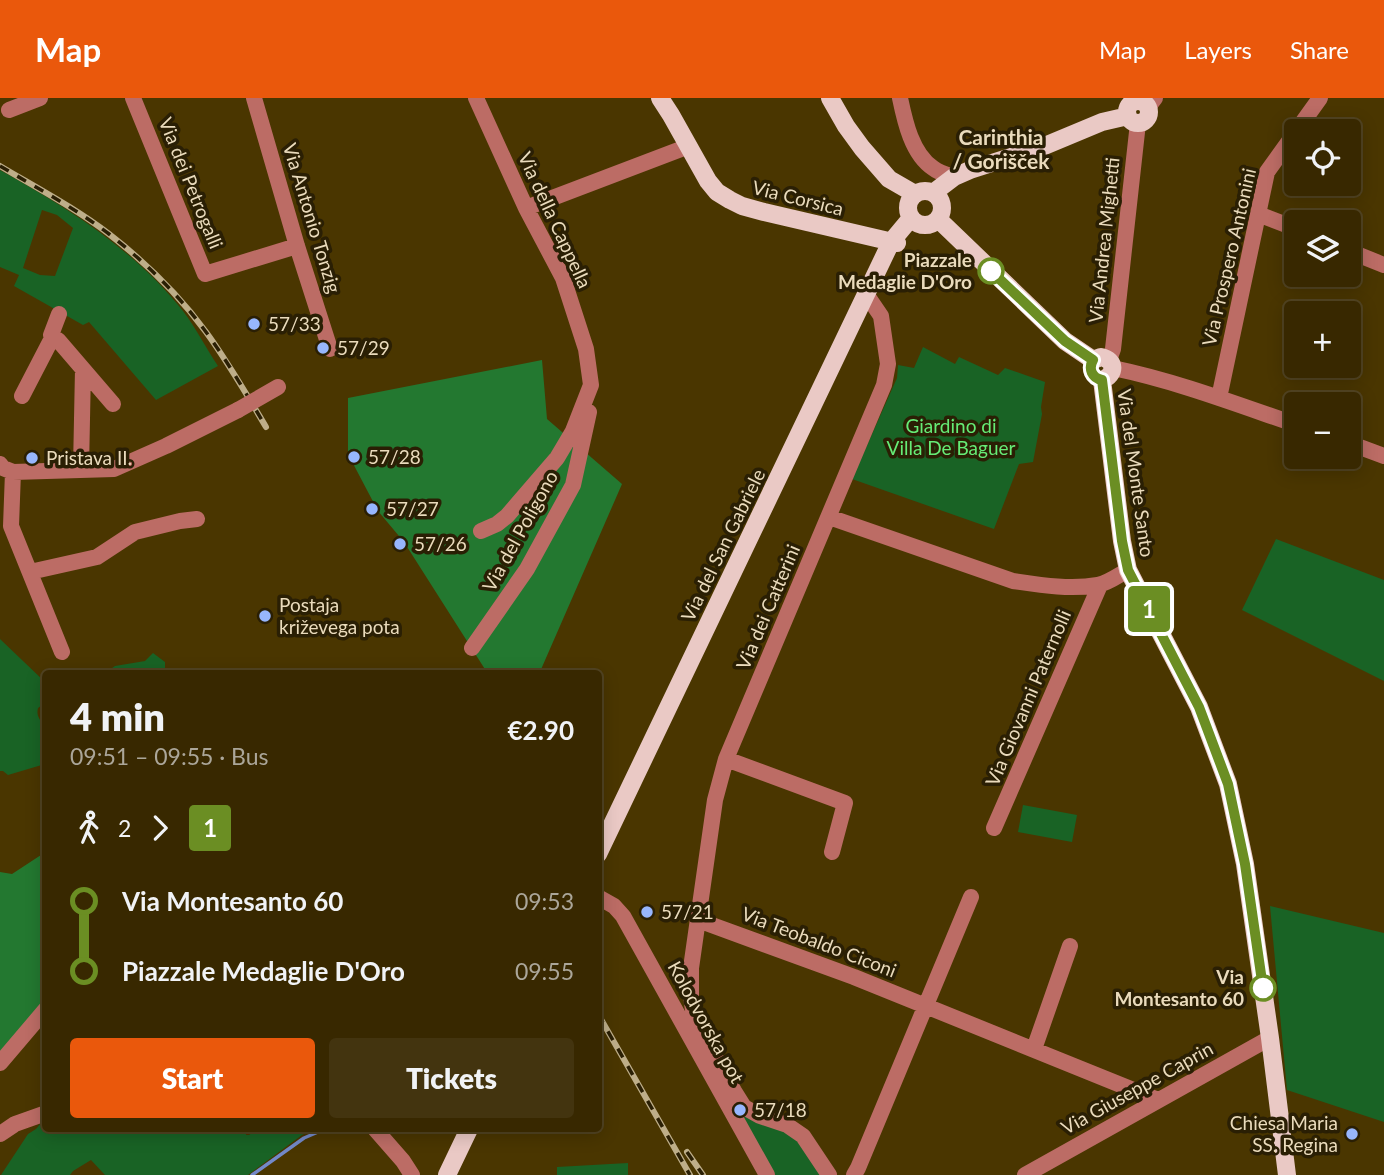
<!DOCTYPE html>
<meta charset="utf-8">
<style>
:root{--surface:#382800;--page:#43340f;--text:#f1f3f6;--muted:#aba699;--line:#524422;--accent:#ea580c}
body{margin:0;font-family:Lato,sans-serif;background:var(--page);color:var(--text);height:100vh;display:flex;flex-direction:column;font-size:26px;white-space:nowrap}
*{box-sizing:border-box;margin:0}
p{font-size:23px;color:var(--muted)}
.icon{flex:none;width:38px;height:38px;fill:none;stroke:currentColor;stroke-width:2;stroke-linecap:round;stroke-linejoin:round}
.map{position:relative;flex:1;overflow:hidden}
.drawer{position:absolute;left:42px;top:572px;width:560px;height:462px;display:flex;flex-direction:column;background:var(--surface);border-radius:7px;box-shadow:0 4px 18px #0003,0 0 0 2px var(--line)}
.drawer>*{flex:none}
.badge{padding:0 14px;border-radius:5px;font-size:24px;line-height:46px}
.controls{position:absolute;left:1284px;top:21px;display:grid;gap:14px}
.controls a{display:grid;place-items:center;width:77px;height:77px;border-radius:7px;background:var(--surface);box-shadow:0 4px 18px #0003,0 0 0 2px var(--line);font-size:35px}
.map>.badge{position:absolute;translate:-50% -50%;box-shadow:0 0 0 4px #fff}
.legs{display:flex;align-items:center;gap:10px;height:77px;padding:0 28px;font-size:23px}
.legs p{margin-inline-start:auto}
.overview{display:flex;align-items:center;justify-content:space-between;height:119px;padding:0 28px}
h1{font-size:38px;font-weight:800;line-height:52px}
.action{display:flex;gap:14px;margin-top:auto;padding:14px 28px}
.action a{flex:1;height:80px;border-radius:7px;background:var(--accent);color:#fff;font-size:28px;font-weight:800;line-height:80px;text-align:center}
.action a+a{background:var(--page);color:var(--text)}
ul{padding:0 28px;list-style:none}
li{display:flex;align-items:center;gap:24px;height:70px;font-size:26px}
li i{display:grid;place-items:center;width:10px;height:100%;margin:0 9px;background:currentColor}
li i::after{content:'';width:18px;height:18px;margin:-9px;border:5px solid;border-radius:50%;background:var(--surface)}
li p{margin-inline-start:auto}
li:first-child i{background:linear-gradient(#0000 50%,currentColor 0)}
li:last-child i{background:linear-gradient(currentColor 50%,#0000 0)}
header{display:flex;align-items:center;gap:42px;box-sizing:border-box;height:98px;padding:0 35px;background:var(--accent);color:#fff}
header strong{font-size:33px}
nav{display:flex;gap:38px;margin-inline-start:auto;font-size:24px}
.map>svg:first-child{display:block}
.green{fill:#196325;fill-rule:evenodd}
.forest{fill:#237830}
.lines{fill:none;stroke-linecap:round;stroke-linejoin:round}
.stream{stroke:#7389c9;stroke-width:3.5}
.minor{stroke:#bc6c65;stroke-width:16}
.major{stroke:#eac9c5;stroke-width:18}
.rail-casing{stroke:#beae89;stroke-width:6}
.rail{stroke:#2a1f04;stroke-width:3.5;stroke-dasharray:10;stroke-linecap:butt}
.minor-bridge{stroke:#bc6c65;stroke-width:16}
.line-1-casing{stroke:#fff;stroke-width:16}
.line-1{stroke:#6b8e23;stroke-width:10}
.stop-1-dot{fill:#fff;stroke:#6b8e23;stroke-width:3.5}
.poi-dot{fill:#97b6fd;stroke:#2a1f04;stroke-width:2.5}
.labels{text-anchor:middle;stroke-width:7;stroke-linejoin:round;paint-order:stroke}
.street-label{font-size:19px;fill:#eadbbc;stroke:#2a1f04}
.stop-label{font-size:19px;font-weight:bold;fill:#eadbbc;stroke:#2a1f04;text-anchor:end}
.poi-label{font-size:19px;fill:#eadbbc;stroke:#2a1f04;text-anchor:start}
.park-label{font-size:19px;fill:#66ec76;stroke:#2a1f04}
.neighbourhood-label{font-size:21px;font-weight:bold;fill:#eadbbc;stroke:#2a1f04}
</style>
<header>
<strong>Map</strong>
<nav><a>Map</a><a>Layers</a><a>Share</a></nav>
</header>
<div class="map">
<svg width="1384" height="1077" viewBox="0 0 1384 1077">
<rect width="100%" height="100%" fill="#4a3600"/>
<!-- green -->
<path class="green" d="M0 72C67 109 135 152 183 213 196 230 206 250 218 268L156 302 89 224 83 227 14 188 19 177 0 169ZM42 112 57 117 73 130 55 178 40 177 23 170Z
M923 249 955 266 959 259 998 277 1005 270 1045 284 1041 309 1042 316 1033 364 1019 366 994 431 852 381 897 280 898 267 914 270Z
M1276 441 1384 482V583L1242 512Z
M0 541 45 584V605L38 610C36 618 40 622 45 628V666L8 677 3 673H0Z
M153 555 165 564V576H95L98 572 105 575 115 568 145 563Z
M1023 707 1077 717 1072 744 1018 734Z
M1270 808 1384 835V1024L1287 992Z
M740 1017 786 1029 826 1077H775Z
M45 1023 46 1031H247L246 1037H249L257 1031H315L302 1037 248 1077H105L91 1062 73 1073 70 1077H1L28 1036 36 1031 41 1025Z
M628 1065V1077H557V1069Z"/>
<!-- forest -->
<path class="forest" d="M542 262 547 321 622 386 539 576H488L404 444 378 413 348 356V300Z
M41 757 46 762C45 774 43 790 46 801L45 902 0 960V774L12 776Z"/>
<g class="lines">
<!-- stream -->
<path class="stream" d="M252 1077 304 1040 325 1031"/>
<!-- minor -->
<path class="minor" d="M133 0 205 176 297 148
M254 0 297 148 330 251
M476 0 526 110 563 180 586 251 591 287 573 333 557 360 507 418 497 426 481 433
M900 0C905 24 912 56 933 70 939 75 947 77 954 79
M1148 9 1155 0
M9 12 40 0
M526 110 689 48
M1258 116 1297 131
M1349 153 1384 167
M55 243 51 237 59 216
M1109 262 1113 251 1138 25
M1113 270C1176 283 1236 306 1297 327
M22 298 50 244 58 242 113 306
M1219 300 1267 74 1320 0
M1349 345 1384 358
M0 366 3 370 13 374 114 371 166 348 238 312
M81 371 83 271
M13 374 11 428 62 554
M829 419 1013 483C1040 487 1070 492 1098 487 1108 485 1119 477 1128 472
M30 474 97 459 135 434 180 423 197 421
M472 550 527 471 573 387 589 314
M726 661 845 705 832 754
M994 730 1100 487
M598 799 614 808 623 818 767 1077
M698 822 854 879 1158 1002
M1034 951 1070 848
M0 965 46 911
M375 1031 403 1063 412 1077
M0 1036 15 1026 46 1015
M829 1077 803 1038 787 1027 760 1018 744 1009 734 993 695 923 691 900V870L715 702 726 661 884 287 888 266 881 218 866 196
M854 1077 858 1070 971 799
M1025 1077 1270 940"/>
<!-- major -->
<path class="major" d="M660 0 671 17 708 83 717 94 730 102 742 108 764 114 897 145
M830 0 846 28 862 50 889 81 915 96
M1127 14a11 11 0 1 1 22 0a11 11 0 1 1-22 0Z
M908 110a17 17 0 1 1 34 0a17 17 0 1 1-34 0Z
M933 95 954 79 970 72 1042 49 1102 24 1128 18
M938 121 1065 243 1093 262
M1093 262 1101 259C1116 262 1116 277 1102 282
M1102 282 1122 443 1128 472 1199 609 1228 686 1245 766 1270 940 1287 1077
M598 756 891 144 911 120
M447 1077 469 1031"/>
<!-- rail casing -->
<g class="rail-casing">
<path id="rail" d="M0 68C37 90 75 110 109 136 145 164 179 197 206 234 228 264 247 297 266 329
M598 916 690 1077
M687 1054 703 1077"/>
</g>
<!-- rail -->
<use href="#rail" class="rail"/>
<!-- minor-bridge -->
<path class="minor-bridge" d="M238 312 278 289"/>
</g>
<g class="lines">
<!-- line-1 casing -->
<g class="line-1-casing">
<path id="line-1" d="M991 173 1065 243 1093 262C1088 271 1092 280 1102 282L1122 443 1128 472 1199 609 1228 686 1245 766 1263 890"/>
</g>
<!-- line-1 -->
<use href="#line-1" class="line-1"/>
</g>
<!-- markers -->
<g class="stop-1-dot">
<circle cx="991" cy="173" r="12"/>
<circle cx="1263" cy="890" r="12"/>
</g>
<g class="poi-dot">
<circle cx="254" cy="226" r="7"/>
<circle cx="323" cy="250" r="7"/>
<circle cx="354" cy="359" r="7"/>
<circle cx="32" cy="360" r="7"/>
<circle cx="372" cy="411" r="7"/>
<circle cx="400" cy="446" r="7"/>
<circle cx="265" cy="518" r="7"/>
<circle cx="647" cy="814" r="7"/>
<circle cx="740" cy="1012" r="7"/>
<circle cx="1352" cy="1036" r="7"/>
</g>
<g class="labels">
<!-- street labels -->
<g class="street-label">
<text transform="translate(191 85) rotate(68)" y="7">Via dei Petrogalli</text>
<text transform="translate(798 100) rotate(14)" y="7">Via Corsica</text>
<text transform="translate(312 120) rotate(73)" y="7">Via Antonio Tonzig</text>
<text transform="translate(555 122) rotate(65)" y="7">Via della Cappella</text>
<text transform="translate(1104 142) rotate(-84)" y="7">Via Andrea Mighetti</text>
<text transform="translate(1229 159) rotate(-77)" y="7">Via Prospero Antonini</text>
<text transform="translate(1136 375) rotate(82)" y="7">Via del Monte Santo</text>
<text transform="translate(520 433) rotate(-61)" y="7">Via del Poligono</text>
<text transform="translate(723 447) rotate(-64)" y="7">Via del San Gabriele</text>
<text transform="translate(768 509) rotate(-67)" y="7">Via dei Catterini</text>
<text transform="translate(1028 600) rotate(-67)" y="7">Via Giovanni Paternolli</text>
<text transform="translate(819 844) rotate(21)" y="7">Via Teobaldo Ciconi</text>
<text transform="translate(706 924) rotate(61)" y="7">Kolodvorska pot</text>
<text transform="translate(1137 990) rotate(-29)" y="7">Via Giuseppe Caprin</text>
</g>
<!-- stop labels -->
<g class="stop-label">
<text x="972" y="169">Piazzale<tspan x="972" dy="22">Medaglie D'Oro</tspan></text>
<text x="1244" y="886">Via<tspan x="1244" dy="22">Montesanto 60</tspan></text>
</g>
<!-- poi labels -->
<g class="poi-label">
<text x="268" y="233">57/33</text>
<text x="337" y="257">57/29</text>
<text x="368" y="366">57/28</text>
<text x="46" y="367">Pristava II.</text>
<text x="386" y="418">57/27</text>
<text x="414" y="453">57/26</text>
<text x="279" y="514">Postaja<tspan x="279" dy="22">križevega pota</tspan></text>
<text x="661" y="821">57/21</text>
<text x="754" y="1019">57/18</text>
<text x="1338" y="1032" text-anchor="end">Chiesa Maria<tspan x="1338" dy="22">SS. Regina</tspan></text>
</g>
<!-- park labels -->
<g class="park-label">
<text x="951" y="335">Giardino di<tspan x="951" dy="22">Villa De Baguer</tspan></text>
</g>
<!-- neighbourhood labels -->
<g class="neighbourhood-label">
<text x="1001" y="47">Carinthia<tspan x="1001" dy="24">/ Gorišček</tspan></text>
</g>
</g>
</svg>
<div class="controls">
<a><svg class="icon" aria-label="locate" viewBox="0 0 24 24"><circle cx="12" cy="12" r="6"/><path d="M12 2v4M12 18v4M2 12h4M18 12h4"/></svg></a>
<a><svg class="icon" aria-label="layers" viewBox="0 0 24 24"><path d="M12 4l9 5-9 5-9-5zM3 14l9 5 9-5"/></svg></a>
<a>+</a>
<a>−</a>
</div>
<b class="badge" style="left:1149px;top:511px;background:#6b8e23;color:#fff">1</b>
<section class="drawer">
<div class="overview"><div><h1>4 min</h1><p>09:51 – 09:55 · Bus</p></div><b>€2.90</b></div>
<div class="legs"><svg class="icon" aria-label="walk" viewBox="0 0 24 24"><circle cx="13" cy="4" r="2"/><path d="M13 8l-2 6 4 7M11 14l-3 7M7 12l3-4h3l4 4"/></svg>2<svg class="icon" aria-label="forward" viewBox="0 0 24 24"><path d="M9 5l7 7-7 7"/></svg><b class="badge" style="background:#6b8e23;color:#fff">1</b></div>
<ul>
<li><i style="color:#6b8e23"></i><b>Via Montesanto 60</b><p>09:53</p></li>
<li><i style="color:#6b8e23"></i><b>Piazzale Medaglie D'Oro</b><p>09:55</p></li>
</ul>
<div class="action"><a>Start</a><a>Tickets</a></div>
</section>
</div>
